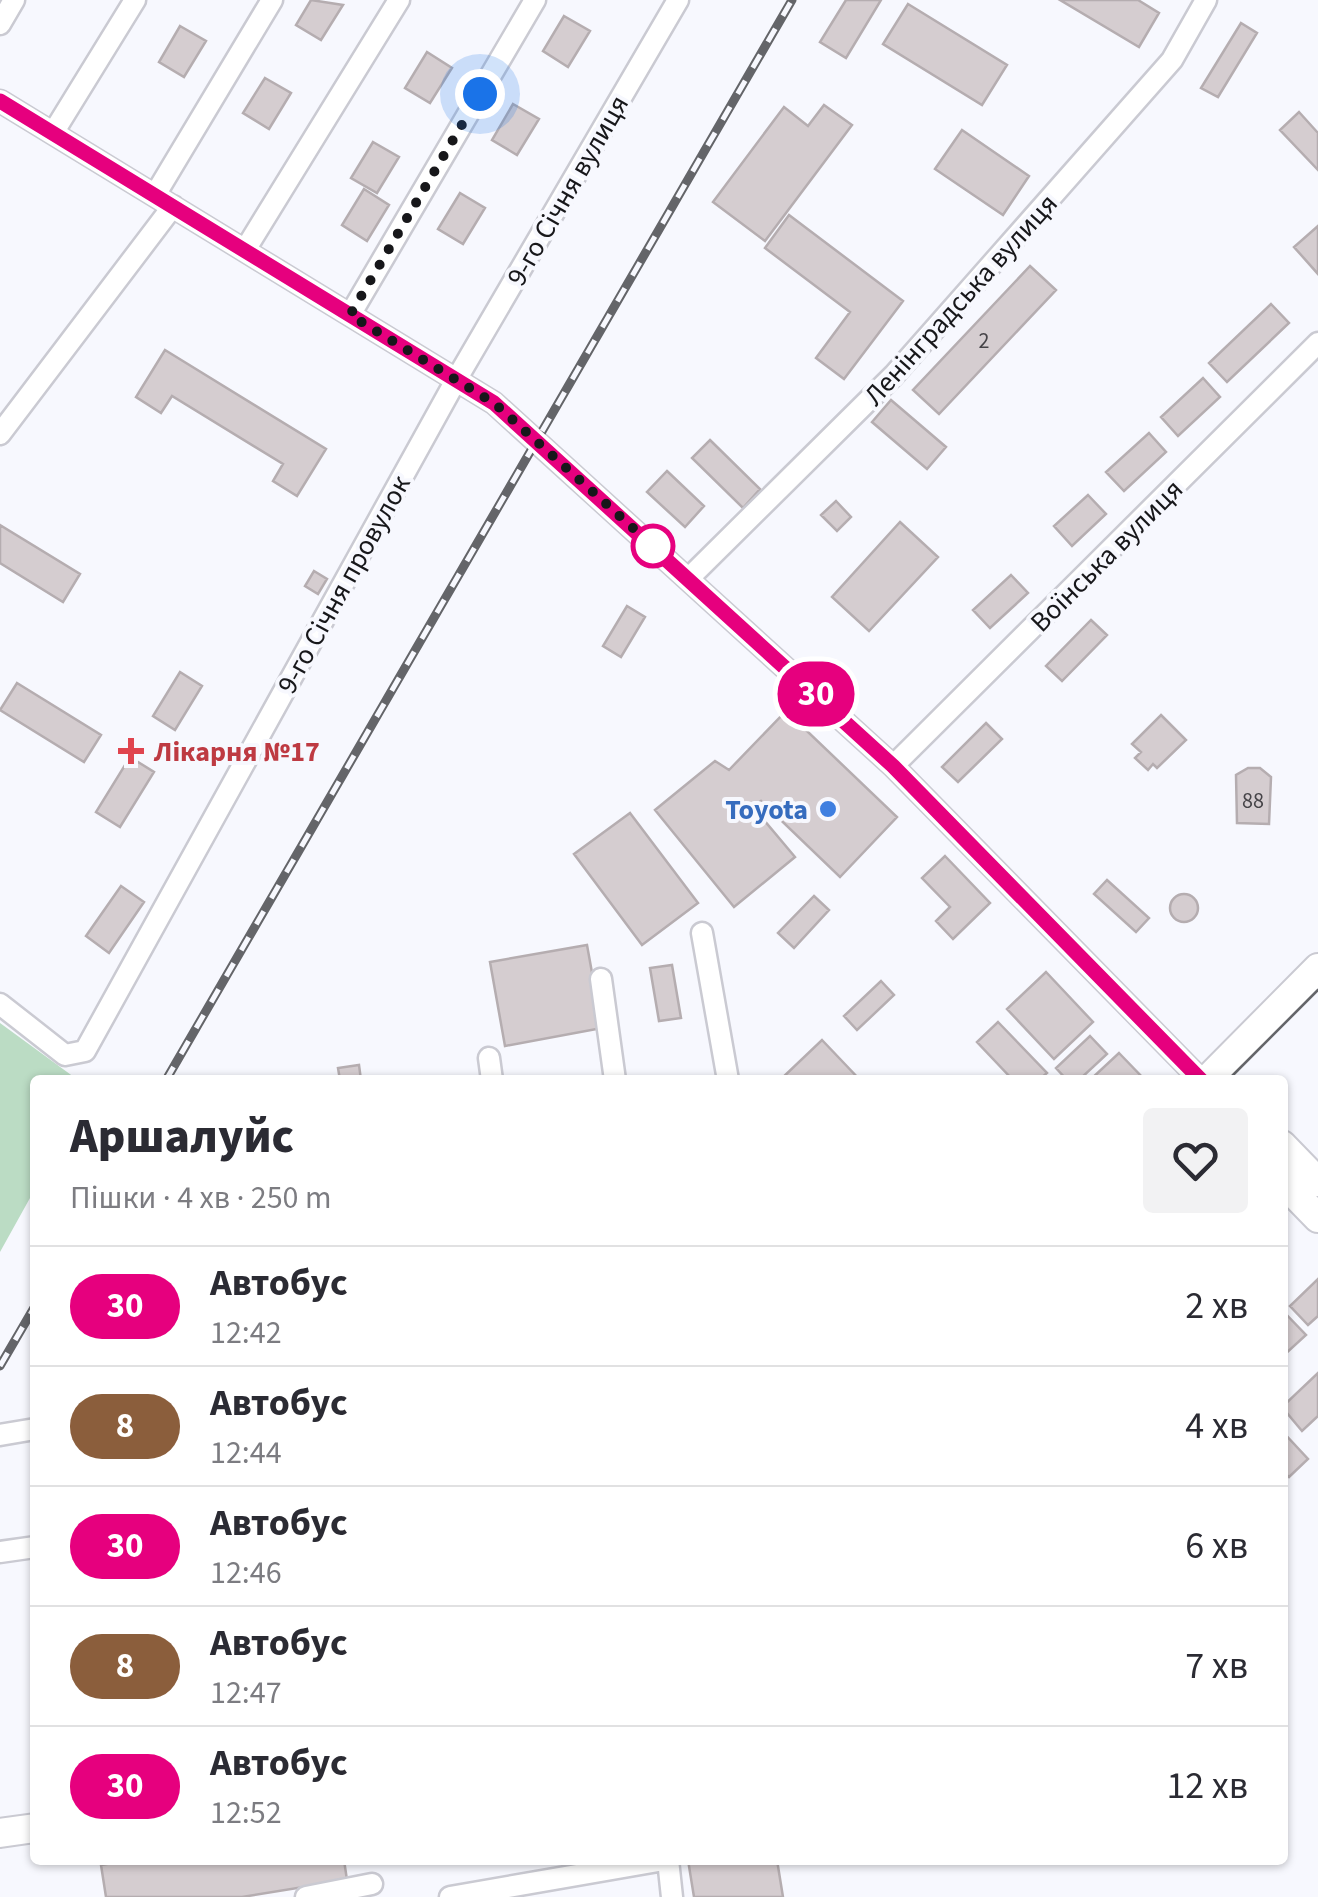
<!DOCTYPE html>
<html lang="uk">
<meta charset="utf-8">
<style>
:root{--surface:#fff;--page:#f2f2f3;--text:#2b2b33;--muted:#7c7c81;--line:#e1e1e2}
body{margin:0;font-family:"Source Sans 3",sans-serif;background:var(--page);color:var(--text);height:100vh;display:flex;flex-direction:column;font-size:38px;white-space:nowrap}
*{box-sizing:border-box;margin:0}
p{font-size:32px;color:var(--muted)}
.icon{flex:none;width:55px;height:55px;fill:none;stroke:currentColor;stroke-width:2;stroke-linecap:round;stroke-linejoin:round}
.map{position:relative;flex:1;overflow:hidden}
.details{position:absolute;left:30px;top:1075px;width:1258px;height:790px;display:flex;flex-direction:column;background:var(--surface);border-radius:10px;box-shadow:0 2px 8px #0004}
.details>*{flex:none}
.badge{padding:0 20px;border-radius:32px;font-size:35px;line-height:65px}
.you{position:absolute;width:50px;height:50px;margin:-25px;border:8px solid #fff;border-radius:50%;background:#1a73e8;box-shadow:0 0 0 15px #1a73e833}
.map>.badge{position:absolute;translate:-50% -50%;box-shadow:0 0 0 5px #fff}
.round{display:grid;place-items:center;flex:none;width:105px;height:105px;border-radius:10px;background:var(--page)}
.head{display:flex;align-items:center;justify-content:space-between;height:170px;padding:0 40px}
h1{font-size:48px;font-weight:800;line-height:75px}
ul{padding:0;list-style:none}
li{display:flex;align-items:center;gap:30px;height:120px;padding:0 40px;border-top:2px solid var(--line)}
li div{flex:1}
li b{display:block;font-size:38px}
li em{font-style:normal}
li .badge{min-width:110px;font-weight:700;text-align:center}
.map>svg:first-child{display:block}
.green{fill:#bbdcc4}
.building{fill:#d5cdd0;stroke:#b5adb0;stroke-width:2.5}
.lines{fill:none;stroke-linecap:round;stroke-linejoin:round}
.minor-casing{stroke:#cacad2;stroke-width:25}
.major-casing{stroke:#cacad2;stroke-width:32}
.minor{stroke:#fff;stroke-width:20}
.major{stroke:#fff;stroke-width:28}
.tram{stroke:#646569;stroke-width:2.5}
.rail-casing{stroke:#646569;stroke-width:9}
.rail{stroke:#f7f8fe;stroke-width:5;stroke-dasharray:15;stroke-linecap:butt}
.line-casing{stroke:#fff;stroke-width:22}
.line{stroke:#e6007e;stroke-width:15}
.walk{stroke:#17171a;stroke-width:10;stroke-dasharray:0 18}
.stop-dot{fill:#fff;stroke:#e6007e;stroke-width:5}
.health-dot{fill:#e0444e;stroke:#f7f8fe;stroke-width:4}
.shop-dot{fill:#3f7fe0;stroke:#f7f8fe;stroke-width:4}
.labels{text-anchor:middle;stroke-width:8;stroke-linejoin:round;paint-order:stroke}
.number-label{font-size:22px;fill:#464448}
.street-label{font-size:28px;fill:#17171a;stroke:#f7f8fe}
.health-label{font-size:28px;font-weight:bold;fill:#be3a42;stroke:#f7f8fe;text-anchor:start}
.shop-label{font-size:28px;font-weight:bold;fill:#366cbe;stroke:#f7f8fe;text-anchor:end}
</style>
<div class="map">
<svg width="1318" height="1897" viewBox="0 0 1318 1897">
<rect width="100%" height="100%" fill="#f7f8fe"/>
<!-- green -->
<path class="green" d="M0 1023 78 1080H35V1189L0 1252Z"/>
<!-- building -->
<path class="building" d="M311 0 343 5 321 40 296 25Z
M846 0H881L846 58 820 42Z
M1060 0H1138L1159 13 1139 47Z
M908 4 1007 65 982 105 883 44Z
M564 16 590 31 568 67 543 51Z
M1241 23 1257 33 1218 97 1201 88Z
M180 26 206 41 184 77 159 62Z
M427 52 452 68 430 103 405 88Z
M265 78 291 93 269 129 243 113Z
M513 104 539 119 517 155 492 140Z
M824 105 852 125 765 241 713 202 784 107 808 126Z
M1299 112 1318 133V170L1280 130Z
M962 130 1029 176 1003 215 935 169Z
M373 142 399 157 377 193 351 178Z
M364 189 389 205 367 241 342 225Z
M460 193 485 208 463 244 438 229Z
M789 215 903 301 844 379 816 358 850 312 765 248Z
M1318 226V274L1294 247Z
M1030 266 1056 290 939 414 913 390Z
M1271 304 1289 323 1227 382 1209 363Z
M165 350 326 449 297 496 273 481 283 464 172 396 161 413 136 397Z
M1203 378 1220 397 1178 436 1161 417Z
M891 400 946 447 927 469 872 422Z
M1149 433 1166 452 1124 491 1106 472Z
M710 440 760 489 743 508 692 458Z
M667 471 704 506 685 527 647 492Z
M1088 495 1106 514 1072 546 1054 526Z
M836 501 851 517 837 531 821 515Z
M900 522 938 557 869 631 832 597Z
M0 525 80 574 63 602 0 563Z
M314 571 327 579 318 594 305 586Z
M1011 575 1028 593 990 628 973 610Z
M627 606 645 617 621 657 603 646Z
M1091 620 1107 635 1062 681 1046 666Z
M180 672 202 686 175 730 153 716Z
M17 683 101 735 84 762 0 710Z
M786 711 897 817 840 877 761 801 753 807 795 857 734 907 655 810 715 761 729 770Z
M1161 715 1186 740 1157 768 1153 764 1148 770 1135 758 1141 752 1132 744Z
M986 723 1002 739 958 782 942 767Z
M130 757 154 772 120 827 96 812Z
M1248 768H1260L1271 777 1269 824 1237 823 1236 775Z
M630 813 698 903 642 945 574 854Z
M945 856 990 903 953 939 936 921 950 907 922 878Z
M1107 880 1149 918 1136 932 1094 894Z
M121 886 144 902 109 953 86 936Z
M1170 908a14 14 0 1 1 28 0a14 14 0 1 1-28 0Z
M814 896 829 910 794 948 778 933Z
M587 945 602 1028 505 1046 490 962Z
M672 965 681 1018 659 1021 650 968Z
M1046 972 1093 1022 1054 1059 1007 1009Z
M881 981 894 995 857 1030 844 1016Z
M998 1022 1047 1073 1039 1080H1013L977 1042Z
M1090 1036 1107 1054 1079 1080H1067L1056 1068Z
M822 1040 860 1080H780Z
M1119 1053 1145 1080H1090Z
M359 1065 361 1080H340L338 1068Z
M1318 1279V1316L1308 1325 1290 1306Z
M1282 1310 1306 1335 1282 1357Z
M1318 1373V1416L1302 1431 1282 1407Z
M1282 1431 1308 1459 1289 1477 1282 1471Z
M129 1860H344L347 1880 242 1897H106L101 1865Z
M688 1860H777L783 1897H694Z"/>
<g class="lines">
<!-- minor casing -->
<g class="minor-casing">
<path id="minor" d="M0 24 14 0
M0 101 494 403 893 766 1201 1080
M53 133 135 0
M155 195 272 0
M245 250 399 0
M350 315 535 0
M0 434 173 206
M689 578 894 375 1172 60 1206 0
M893 766 1318 343
M702 933 728 1080
M601 979 615 1080
M0 1004 65 1055 85 1051 456 380 678 0
M489 1058 492 1080
M0 1435 35 1429
M0 1552 35 1547
M668 1860 672 1897
M306 1897 372 1884
M450 1897 664 1860"/>
</g>
<!-- major casing -->
<g class="major-casing">
<path id="major" d="M1207 1080 1318 968
M1282 1145 1318 1182
M1282 1181 1318 1218
M0 1833 35 1828"/>
</g>
<!-- minor -->
<use href="#minor" class="minor"/>
<!-- major -->
<use href="#major" class="major"/>
<!-- tram -->
<path class="tram" d="M1228 1080 1318 990"/>
<!-- rail casing -->
<g class="rail-casing">
<path id="rail" d="M166 1080 792 0
M0 1366 35 1306"/>
</g>
<!-- rail -->
<use href="#rail" class="rail"/>
</g>
<g class="lines">
<!-- line casing -->
<g class="line-casing">
<path id="line" d="M0 101 494 403 893 766 1201 1080"/>
</g>
<!-- line -->
<use href="#line" class="line"/>
<!-- walk -->
<path class="walk" d="M480 94 350 315 494 403 653 546"/>
</g>
<!-- markers -->
<circle class="stop-dot" cx="653" cy="546" r="20"/>
<path class="health-dot" d="M126 736h10v10h10v10h-10v10h-10v-10h-10v-10h10z"/>
<circle class="shop-dot" cx="828" cy="809" r="10"/>
<g class="labels">
<!-- number labels -->
<g class="number-label">
<text x="984" y="348">2</text>
<text x="1253" y="808">88</text>
</g>
<!-- street labels -->
<g class="street-label">
<text transform="translate(567 190) rotate(-60)" y="10">9-го Січня вулиця</text>
<text transform="translate(960 299) rotate(-48)" y="10">Ленінградська вулиця</text>
<text transform="translate(1106 555) rotate(-45)" y="10">Воїнська вулиця</text>
<text transform="translate(343 584) rotate(-61)" y="10">9-го Січня провулок</text>
</g>
<!-- health labels -->
<g class="health-label">
<text x="154" y="761">Лікарня №17</text>
</g>
<!-- shop labels -->
<g class="shop-label">
<text x="808" y="819">Toyota</text>
</g>
</g>
</svg>
<div class="you" style="left:480px;top:94px"></div>
<b class="badge" style="left:816px;top:694px;background:#e6007e;color:#fff">30</b>
<section class="details">
<div class="head"><div><h1>Аршалуйс</h1><p>Пішки · 4 хв · 250 m</p></div><a class="round"><svg class="icon" aria-label="heart" viewBox="0 0 24 24"><path d="M12 20l-8-8c-3-5 5-10 8-4 3-6 11-1 8 4z"/></svg></a></div>
<ul>
<li><span class="badge" style="background:#e6007e;color:#fff">30</span><div><b>Автобус</b><p>12:42</p></div><em>2 хв</em></li>
<li><span class="badge" style="background:#8b5e3c;color:#fff">8</span><div><b>Автобус</b><p>12:44</p></div><em>4 хв</em></li>
<li><span class="badge" style="background:#e6007e;color:#fff">30</span><div><b>Автобус</b><p>12:46</p></div><em>6 хв</em></li>
<li><span class="badge" style="background:#8b5e3c;color:#fff">8</span><div><b>Автобус</b><p>12:47</p></div><em>7 хв</em></li>
<li><span class="badge" style="background:#e6007e;color:#fff">30</span><div><b>Автобус</b><p>12:52</p></div><em>12 хв</em></li>
</ul>
</section>
</div>
